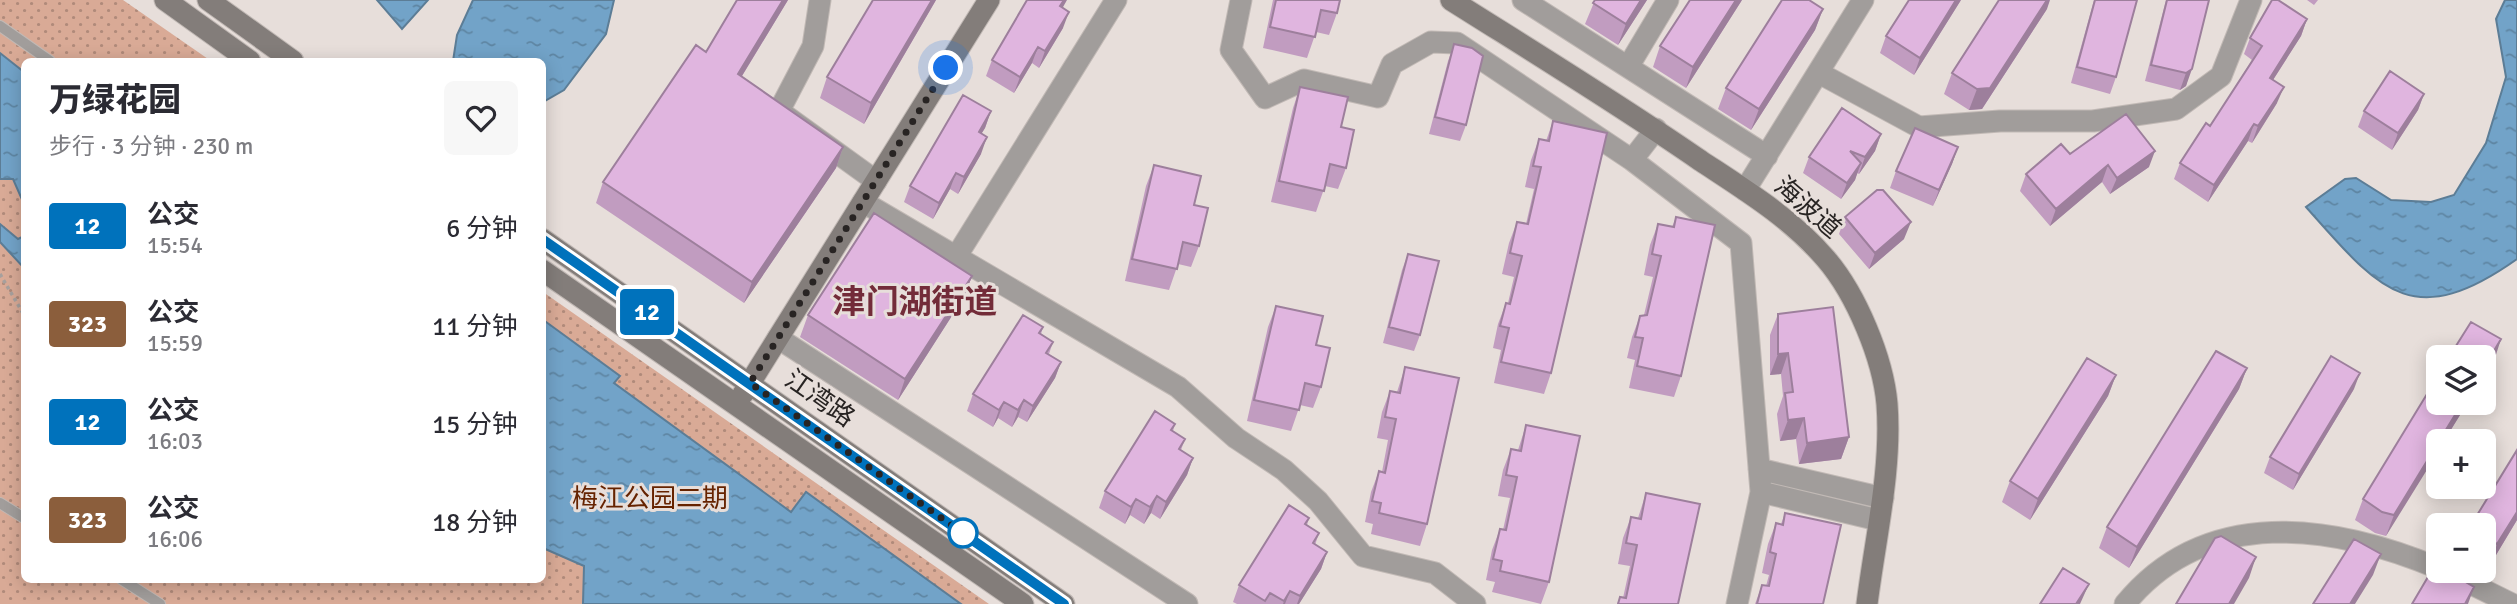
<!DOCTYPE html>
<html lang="zh">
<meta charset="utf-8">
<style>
:root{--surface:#fff;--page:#f7f7f7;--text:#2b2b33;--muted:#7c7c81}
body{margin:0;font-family:Signika,"Noto Sans SC",sans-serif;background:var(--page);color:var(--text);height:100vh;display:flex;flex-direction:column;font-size:26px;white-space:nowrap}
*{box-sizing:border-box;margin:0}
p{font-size:23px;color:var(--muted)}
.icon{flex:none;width:38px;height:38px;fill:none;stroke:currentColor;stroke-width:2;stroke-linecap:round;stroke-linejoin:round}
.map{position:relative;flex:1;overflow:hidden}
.sheet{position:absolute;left:21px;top:58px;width:525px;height:525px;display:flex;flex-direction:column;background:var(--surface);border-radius:10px;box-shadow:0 4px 18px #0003}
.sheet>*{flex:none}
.badge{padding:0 14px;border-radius:5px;font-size:24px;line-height:46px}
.controls{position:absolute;left:2426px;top:345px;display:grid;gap:14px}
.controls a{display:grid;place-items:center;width:70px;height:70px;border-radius:10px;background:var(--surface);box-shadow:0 4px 18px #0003;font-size:35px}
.you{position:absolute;width:35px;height:35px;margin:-18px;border:5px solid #fff;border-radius:50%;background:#1a73e8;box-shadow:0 0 0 10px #1a73e833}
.map>.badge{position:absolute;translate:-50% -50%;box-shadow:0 0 0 4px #fff}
.round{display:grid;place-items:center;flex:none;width:74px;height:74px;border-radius:10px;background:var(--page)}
.overview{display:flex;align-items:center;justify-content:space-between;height:119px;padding:0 28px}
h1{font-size:33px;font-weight:800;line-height:52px}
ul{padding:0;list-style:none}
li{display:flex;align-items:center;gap:21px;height:98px;padding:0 28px}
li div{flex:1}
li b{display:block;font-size:26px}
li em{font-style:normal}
li .badge{min-width:77px;font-weight:700;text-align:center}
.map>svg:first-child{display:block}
.park{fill:url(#park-dots)}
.water{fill:url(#water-ripples);stroke:#5c7d96;stroke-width:2}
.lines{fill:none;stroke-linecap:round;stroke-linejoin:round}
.lane-casing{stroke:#c1b9b5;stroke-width:12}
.street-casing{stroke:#c1b9b5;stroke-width:23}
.secondary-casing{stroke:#c1b9b5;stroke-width:23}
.path{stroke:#a7a09d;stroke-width:3.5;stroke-dasharray:3.5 3.5;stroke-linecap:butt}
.lane{stroke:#a19d9b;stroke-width:10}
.street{stroke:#a19d9b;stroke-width:21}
.secondary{stroke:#837d7a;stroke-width:21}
.wall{fill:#c19cc0}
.shaded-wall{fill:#9d7f9c}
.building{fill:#e0b5df;stroke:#9d7f9c;stroke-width:2}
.line-casing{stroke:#fff;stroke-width:16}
.line{stroke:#0072bc;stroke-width:10}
.walk{stroke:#282423;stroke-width:7;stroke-dasharray:0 12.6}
.stop-dot{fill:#fff;stroke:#0072bc;stroke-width:3.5}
.labels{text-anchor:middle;stroke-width:6;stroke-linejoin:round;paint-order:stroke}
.street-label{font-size:26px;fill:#282423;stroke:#e7deda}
.park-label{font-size:26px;fill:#662300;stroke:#e7deda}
.district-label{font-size:33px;font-weight:bold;fill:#732c39;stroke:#e7deda}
</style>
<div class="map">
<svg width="2517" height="604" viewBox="0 0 2517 604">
<defs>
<pattern id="park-dots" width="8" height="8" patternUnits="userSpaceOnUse" patternTransform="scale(1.75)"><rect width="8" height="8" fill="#d9aa96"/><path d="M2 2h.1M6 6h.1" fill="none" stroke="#b08a7a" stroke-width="1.8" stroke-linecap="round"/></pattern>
<pattern id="water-ripples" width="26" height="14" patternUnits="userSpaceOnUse" patternTransform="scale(1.75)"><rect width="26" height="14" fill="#72a3c8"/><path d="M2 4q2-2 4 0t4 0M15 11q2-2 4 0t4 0" fill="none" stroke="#5e85a2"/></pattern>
</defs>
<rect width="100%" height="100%" fill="#e7deda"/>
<!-- park -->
<path class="park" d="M0 0H123L211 61H24V579H542L543 292 989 604H0Z"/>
<!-- water -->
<path class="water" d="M377 0H428L402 29Z
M473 0H614L606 34 564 90 543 102 542 61H453L457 35Z
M2505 0H2517V259C2411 334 2379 289 2306 207L2345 179 2356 178 2391 200 2431 202 2454 195 2486 143 2506 77 2496 19Z
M0 53 24 72V204L13 179H0Z
M0 224 18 239 24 236V268L0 242Z
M542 319 620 376 614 383 791 512 806 492 961 604H583L584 566 543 548Z"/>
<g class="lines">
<!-- lane casing -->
<g class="lane-casing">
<path id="lane" d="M0 26 50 61
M0 503 24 518
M121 579 160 604"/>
</g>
<!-- street casing -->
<g class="street-casing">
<path id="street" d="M820 0 813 46 779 111 876 181
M1241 0 1231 50 1265 98 1304 80 1378 97 1392 64 1431 42 1457 43 1632 160
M1523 0 1767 156
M1628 67 1668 0
M1819 73 1919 127 2000 121H2093L2176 109 2221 76 2251 0
M1656 129 1632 160 1741 243 1761 492 1878 520
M1745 190 1863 0
M863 202 1178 387 1236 438 1284 470 1318 501 1363 556 1435 573 1475 604
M956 257 1116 0
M778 338 1187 604
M1759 469 1883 498
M2443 570 2512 604
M1737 604 1761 492
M2125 604C2206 505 2332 524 2438 568"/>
</g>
<!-- secondary casing -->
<g class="secondary-casing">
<path id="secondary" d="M165 0 250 61
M208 0 293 61
M1451 0C1535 53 1620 105 1701 161 1745 190 1791 218 1826 259 1856 294 1883 358 1887 404 1892 470 1875 539 1867 604
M542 239 1064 604
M542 270 1023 604
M743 394 989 0"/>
</g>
<!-- path -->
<path class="path" d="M0 274 24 315"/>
<!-- lane -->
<use href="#lane" class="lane"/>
<!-- street -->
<use href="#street" class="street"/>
<!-- secondary -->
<use href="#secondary" class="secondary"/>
</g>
<!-- wall -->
<path class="wall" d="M737 0H788L742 76 843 147 836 168 744 303 596 203 603 182 706 52Z
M873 0H936L864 124 820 98 827 77Z
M1273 0H1340L1337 13 1329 35 1316 32 1307 58 1263 48Z
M1595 0H1647L1618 45 1585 24Z
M1742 0 1686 88 1653 67 1660 46Z
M1961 0 1914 75 1880 53 1886 36Z
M2094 0H2137L2116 77 2110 94 2071 83Z
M2166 0H2209L2186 86 2180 90 2145 81Z
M2307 0H2318L2314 5Z
M1063 8V28L1039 68 1032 63 1014 93 986 76 992 60Z
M1823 9 1815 30 1751 130 1718 109 1726 88Z
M2047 9 1982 109 1969 110 1944 94 1952 73Z
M2307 19 2301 36 2273 80 2277 103 2252 143 2248 141 2208 202 2174 179 2180 163 2210 126 2252 60 2244 54 2250 38Z
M1454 44 1466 125 1460 141 1429 134 1448 61Z
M1300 87 1341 127 1346 168 1338 189 1325 186 1316 212 1271 202 1293 108Z
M2424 94 2418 110 2392 150 2358 127 2364 111Z
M991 111 985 128 981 134V154L958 194 950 189 933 219 904 202 910 186Z
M1553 121 1551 373 1544 394 1494 383 1501 350 1493 348 1498 324 1506 303H1508L1514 277 1502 274 1509 243 1517 222 1526 224 1534 189 1525 187 1531 160 1539 139 1546 141Z
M1881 134 1875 151 1859 174 1857 173 1855 180 1841 199 1803 173 1809 157Z
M1958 147 1952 164 1933 206 1890 188 1896 171Z
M2070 154 2149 167 2110 194 2102 182 2050 226 2020 191 2026 174Z
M1154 165 1194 205 1199 246 1191 267 1178 264 1169 290 1125 281 1146 186Z
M1676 217 1681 376 1674 397 1629 388 1635 360 1627 358 1632 337 1640 316 1644 315 1653 277 1644 275 1650 245 1658 224 1672 227Z
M1845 217 1904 239 1869 269 1839 234Z
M1408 254 1420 335 1414 351 1383 343 1402 270Z
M972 276 964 297 898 400 800 337 808 315Z
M1276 306 1316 345 1321 387 1313 408 1300 405 1291 431 1247 421 1268 327Z
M1778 314 1849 437 1841 459 1799 464 1796 439 1780 441 1777 414 1783 396 1781 374 1770 375V335Z
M1043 327 1041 334 1053 342 1049 354 1061 362 1055 378 1027 422 1018 417 1012 427 998 418 993 427 967 411 973 394Z
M1405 367 1427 524 1420 546 1371 534 1373 524 1365 522 1371 492 1379 471 1382 472 1388 440 1377 438 1382 412 1390 391 1397 392Z
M2247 368 2239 389 2129 568 2099 548 2107 527Z
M2116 375 2108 396 2030 520 2002 502 2010 481Z
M2354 389 2293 490 2264 473 2270 457Z
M2468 402 2444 441H2438L2386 536 2375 533 2355 520 2363 499Z
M1175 424 1173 431 1185 439 1181 450 1193 458 1187 475 1160 519 1151 513 1144 524 1130 515 1125 524 1099 508 1105 491Z
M1526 425 1549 582 1541 604 1492 592 1495 582 1486 580 1492 550 1500 529 1503 530 1510 498 1498 496 1503 470 1511 449 1518 450Z
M2517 450V520L2490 565 2483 561V525Z
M1646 493 1678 604H1617L1620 597 1623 598 1630 566 1618 564 1623 538 1631 517 1638 518Z
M1785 513 1823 604H1755L1762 585 1766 586 1769 575 1762 573 1768 544 1776 523 1781 524Z
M1309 518 1307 525 1319 533 1315 545 1327 552 1321 569 1299 604H1237L1233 602 1239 585Z"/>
<!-- shaded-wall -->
<path class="shaded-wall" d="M783 0H788L731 94 738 74Z
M932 0H936L864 124 871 103Z
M1064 0H1067L1054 23 1060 6Z
M1641 0H1647L1618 45 1626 24Z
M1736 0H1742L1686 88 1693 67Z
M1956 0H1961L1914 75 1920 58Z
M2047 0H2050L2047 9 1982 109 1969 110 1977 89Z
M1823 9 1815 30 1751 130 1759 109Z
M1069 12 1063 28 1039 68 1045 51Z
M2307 19 2301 36 2264 94 2270 78Z
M1038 47 1032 63 1014 93 1020 77Z
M2192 69 2186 86 2180 90 2186 73Z
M2284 87 2277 103 2252 143 2258 126Z
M2424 94 2418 110 2392 150 2398 133Z
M991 111 985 128 972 149 979 132Z
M2254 124 2248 141 2208 202 2214 185Z
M1881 134 1875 151 1859 174 1865 157Z
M987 137 981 154 958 194 964 177Z
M843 147 836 168 744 303 752 282Z
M1958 147 1952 164 1933 206 1939 190Z
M2155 151 2149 167 2110 194 2117 178Z
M1861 163 1855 180 1841 199 1847 183Z
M2108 165 2102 182 2050 226 2056 209Z
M956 173 950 189 933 219 939 203Z
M1911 222 1904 239 1869 269 1875 253Z
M972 276 964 297 898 400 905 379Z
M2501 339 2494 361 2483 377V369Z
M1788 353 1781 374 1770 375 1778 354Z
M1061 362 1055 378 1027 422 1033 406Z
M2247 368 2239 389 2129 568 2137 547Z
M2360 373 2354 389 2293 490 2299 474Z
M2116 375 2108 396 2030 520 2038 499Z
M1024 400 1018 417 1012 427 1018 410Z
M1004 402 998 418 993 427 999 410Z
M2463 402H2468L2444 441H2439Z
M1804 418 1796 439 1780 441 1788 420Z
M1849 437 1841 459 1799 464 1807 443Z
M2438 443V452L2386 536 2394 515Z
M1193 458 1187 475 1160 519 1166 502Z
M1157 496 1151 513 1144 524 1150 507Z
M1136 499 1130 515 1125 524 1131 507Z
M2517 512V520L2490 565 2497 544Z
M1327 552 1321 569 1299 604H1297L1300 596Z
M2381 554 2373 575 2355 604H2350Z
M2256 557 2249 578 2234 604H2229Z
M2089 584 2080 604H2076Z
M2474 587 2468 604H2465Z
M1290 591 1285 604H1283L1284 601Z"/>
<!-- building -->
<path class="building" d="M737 0H783L738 74 843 147 752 282 603 182 696 45 706 52Z
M873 0H932L871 103 827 77Z
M1027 0H1064L1060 6 1069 12 1045 51 1038 47 1020 77 992 60Z
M1276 0H1340L1337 13 1321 10 1315 37 1270 27Z
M1595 0H1641L1626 24 1593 3Z
M1690 0H1736L1693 67 1660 46Z
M1782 0H1809L1823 9 1759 109 1726 88Z
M1909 0H1956L1920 58 1886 36Z
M1999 0H2047L1990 88 1977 89 1952 73Z
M2095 0H2137L2116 77 2077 67Z
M2167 0H2209L2192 69 2186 73 2151 65Z
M2272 0H2278L2307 19 2270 78 2284 87 2258 126 2254 124 2214 185 2180 163 2206 123 2210 126 2262 46 2250 38Z
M1454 44 1472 48 1483 56 1466 125 1435 117Z
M2390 71 2424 94 2398 133 2364 111Z
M1300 87 1348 97 1341 127 1354 130 1346 168 1330 164 1324 191 1279 181Z
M963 95 991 111 979 132 987 137 964 177 956 173 939 203 910 186Z
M1842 108 1881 134 1865 157 1850 151 1861 163 1847 183 1809 157Z
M2126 114 2155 151 2117 178 2108 165 2056 209 2026 174 2061 144 2070 154Z
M1553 121 1607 133 1551 373 1501 362 1509 328 1500 326 1506 303 1510 304 1522 256 1510 253 1517 222 1528 224 1541 167 1533 166 1539 139 1549 141Z
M1915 128 1958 147 1939 190 1896 171Z
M1154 165 1201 176 1194 205 1208 208 1199 246 1183 242 1177 269 1132 259Z
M1877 190H1883L1911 222 1875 253 1845 217Z
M874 213 972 276 905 379 808 315Z
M1676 217 1715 225 1681 376 1637 366 1643 338 1635 337 1640 316 1647 315 1661 256 1652 254 1658 224 1674 227Z
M1408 254 1439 261 1420 335 1389 327Z
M1276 306 1323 316 1316 345 1330 348 1321 387 1305 383 1299 410 1254 400Z
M1833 307 1849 437 1807 443 1804 418 1788 420 1785 393 1793 392 1788 353 1778 354V314Z
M1023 315 1043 327 1039 333 1053 342 1046 353 1061 362 1033 406 1024 400 1018 410 1004 402 999 410 973 394Z
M2471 322 2501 339 2483 369V357H2449Z
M2216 351 2247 368 2137 547 2107 527Z
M2331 356 2360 373 2299 474 2270 457Z
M2087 358 2116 375 2038 499 2010 481Z
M1405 367 1459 378 1427 524 1379 513 1381 503 1372 501 1379 471 1385 473 1396 419 1385 417 1390 391 1400 393Z
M2438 376V402H2463L2439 441H2438V443L2394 515 2382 512 2363 499Z
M1155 411 1175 424 1171 430 1185 439 1179 449 1193 458 1166 502 1157 496 1150 507 1136 499 1131 507 1105 491Z
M1526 425 1580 436 1549 582 1500 571 1502 561 1493 559 1500 529 1506 530 1517 477 1506 475 1511 449 1521 451Z
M2517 450V512L2497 544 2483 535V525H2471Z
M1646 493 1700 504 1678 604H1618L1620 597 1626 598 1637 545 1626 543 1631 517 1641 519Z
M1289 505 1309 518 1305 524 1319 533 1313 543 1327 552 1300 596 1290 591 1284 601 1270 593 1265 601 1239 585Z
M1785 513 1841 525 1823 604H1757L1762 585 1769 586 1776 554 1770 552 1776 523 1783 525Z
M2221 536 2256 557 2229 604H2176L2215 538Z
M2354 539 2381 554 2350 604H2313Z
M2435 565 2438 566V570H2445L2474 587 2465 604H2412Z
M2063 568 2089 584 2076 604H2040Z"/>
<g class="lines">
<!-- line casing -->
<g class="line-casing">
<path id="line" d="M542 239 1064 604"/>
</g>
<!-- line -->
<use href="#line" class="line"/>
<!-- walk -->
<path class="walk" d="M946 68 750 383 974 541 963 533"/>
</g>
<!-- markers -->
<circle class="stop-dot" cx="963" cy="533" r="14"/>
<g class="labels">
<!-- street labels -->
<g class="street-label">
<text transform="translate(1808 207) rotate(41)" y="9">海波道</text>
<text transform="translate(820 398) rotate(35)" y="9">江湾路</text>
</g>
<!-- park labels -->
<g class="park-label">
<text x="650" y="507">梅江公园二期</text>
</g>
<!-- district labels -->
<g class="district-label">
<text x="915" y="313">津门湖街道</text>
</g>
</g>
</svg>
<div class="controls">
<a><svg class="icon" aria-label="layers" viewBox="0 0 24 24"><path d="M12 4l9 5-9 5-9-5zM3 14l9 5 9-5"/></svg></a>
<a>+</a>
<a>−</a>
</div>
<div class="you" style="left:946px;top:68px"></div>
<b class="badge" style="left:647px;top:312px;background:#0072bc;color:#fff">12</b>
<section class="sheet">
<div class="overview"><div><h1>万绿花园</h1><p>步行 · 3 分钟 · 230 m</p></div><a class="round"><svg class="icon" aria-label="heart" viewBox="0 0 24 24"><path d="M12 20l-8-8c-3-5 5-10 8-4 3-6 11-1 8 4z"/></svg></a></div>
<ul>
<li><span class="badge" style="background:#0072bc;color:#fff">12</span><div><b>公交</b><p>15:54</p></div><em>6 分钟</em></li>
<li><span class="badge" style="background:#8b5e3c;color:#fff">323</span><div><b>公交</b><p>15:59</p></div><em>11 分钟</em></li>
<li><span class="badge" style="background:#0072bc;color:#fff">12</span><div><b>公交</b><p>16:03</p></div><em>15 分钟</em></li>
<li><span class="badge" style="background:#8b5e3c;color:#fff">323</span><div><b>公交</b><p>16:06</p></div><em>18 分钟</em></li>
</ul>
</section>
</div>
